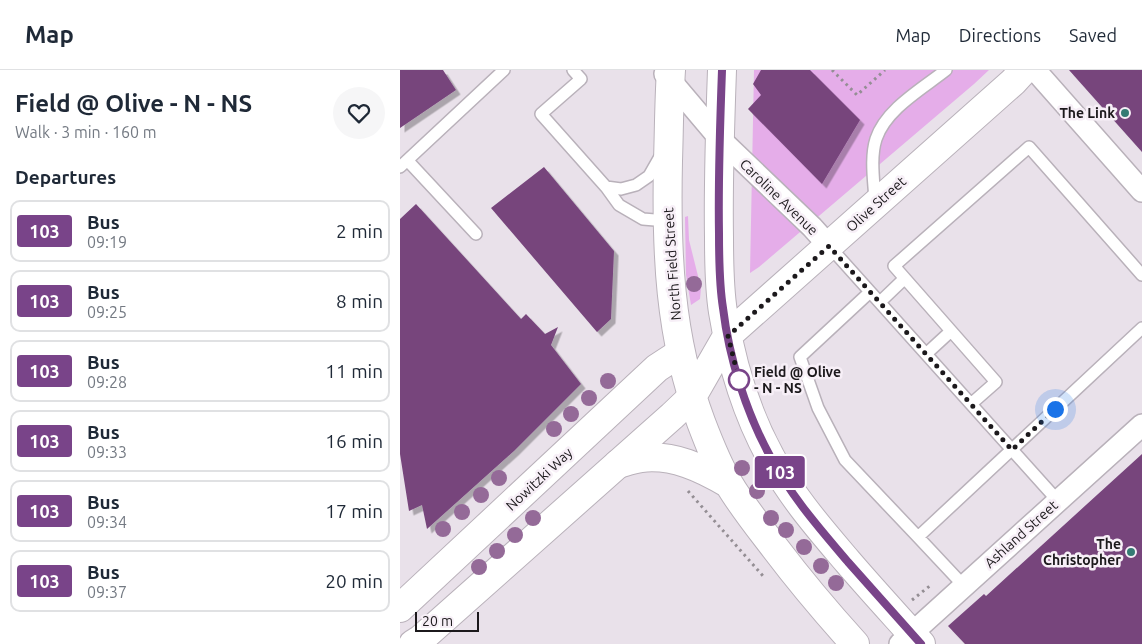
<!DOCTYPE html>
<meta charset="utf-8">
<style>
:root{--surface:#fff;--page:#f6f6f7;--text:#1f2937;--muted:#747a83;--line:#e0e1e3}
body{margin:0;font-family:Ubuntu,sans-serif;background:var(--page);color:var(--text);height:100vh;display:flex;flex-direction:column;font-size:19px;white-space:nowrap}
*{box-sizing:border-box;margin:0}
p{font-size:16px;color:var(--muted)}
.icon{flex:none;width:28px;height:28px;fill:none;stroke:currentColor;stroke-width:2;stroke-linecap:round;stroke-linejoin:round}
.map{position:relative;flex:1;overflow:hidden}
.details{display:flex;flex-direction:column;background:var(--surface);width:400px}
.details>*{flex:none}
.badge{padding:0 10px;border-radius:4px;font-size:18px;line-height:32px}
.scale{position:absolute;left:15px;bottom:12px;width:64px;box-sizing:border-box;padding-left:5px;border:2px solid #1c191c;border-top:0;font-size:14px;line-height:18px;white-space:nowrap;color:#1c191c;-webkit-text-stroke:4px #f7eff7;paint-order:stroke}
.you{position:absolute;width:25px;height:25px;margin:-12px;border:4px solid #fff;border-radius:50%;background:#1a73e8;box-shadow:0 0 0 8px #1a73e833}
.map>.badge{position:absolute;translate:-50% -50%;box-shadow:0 0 0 2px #fff}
h2{padding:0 15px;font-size:19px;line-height:45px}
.round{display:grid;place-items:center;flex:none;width:52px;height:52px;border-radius:26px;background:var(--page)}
.summary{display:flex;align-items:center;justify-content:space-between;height:85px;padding:0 15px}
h1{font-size:24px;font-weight:700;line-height:38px}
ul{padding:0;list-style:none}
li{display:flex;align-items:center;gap:15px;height:62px;margin:0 10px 8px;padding:0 5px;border:2px solid var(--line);border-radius:10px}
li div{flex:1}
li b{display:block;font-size:19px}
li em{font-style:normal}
li .badge{min-width:55px;font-weight:700;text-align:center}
header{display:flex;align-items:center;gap:30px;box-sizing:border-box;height:70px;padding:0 25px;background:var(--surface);border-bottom:1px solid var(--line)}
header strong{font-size:24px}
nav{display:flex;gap:28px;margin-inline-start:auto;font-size:18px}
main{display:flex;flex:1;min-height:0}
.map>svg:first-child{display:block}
.green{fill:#e5ade9}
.building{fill:#77457c;filter:url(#shadow)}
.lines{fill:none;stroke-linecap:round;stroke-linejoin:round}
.service-casing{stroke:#b9b1ba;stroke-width:14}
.minor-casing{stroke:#b9b1ba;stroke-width:24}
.tertiary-casing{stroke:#b9b1ba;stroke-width:30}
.secondary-casing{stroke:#b9b1ba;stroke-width:30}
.path{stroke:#948e94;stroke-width:3;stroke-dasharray:2.5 4;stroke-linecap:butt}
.service{stroke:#fff;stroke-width:11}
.minor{stroke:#fff;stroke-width:21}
.tertiary{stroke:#fff;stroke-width:28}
.secondary{stroke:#fff;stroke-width:28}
.tree{fill:#946a98}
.line-casing{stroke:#fff;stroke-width:11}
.line{stroke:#794489;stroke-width:8}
.walk{stroke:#1c191c;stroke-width:5;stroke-dasharray:0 9}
.poi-dot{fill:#347b74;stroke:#f7eff7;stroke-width:2}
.stop-dot{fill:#fff;stroke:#794489;stroke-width:2.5}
.labels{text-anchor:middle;stroke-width:5;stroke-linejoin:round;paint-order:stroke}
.poi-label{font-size:14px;font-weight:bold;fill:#1c191c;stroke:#f7eff7;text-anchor:end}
.street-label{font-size:14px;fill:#1c191c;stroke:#f7eff7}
.stop-label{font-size:14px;font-weight:bold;fill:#1c191c;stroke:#f7eff7;text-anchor:start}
</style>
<header>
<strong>Map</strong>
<nav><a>Map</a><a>Directions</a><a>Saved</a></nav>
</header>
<main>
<section class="details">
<div class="summary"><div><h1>Field @ Olive - N - NS</h1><p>Walk · 3 min · 160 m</p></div><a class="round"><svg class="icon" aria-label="heart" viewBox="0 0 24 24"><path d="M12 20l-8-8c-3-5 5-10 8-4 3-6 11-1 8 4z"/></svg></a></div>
<h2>Departures</h2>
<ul>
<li><span class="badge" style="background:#794489;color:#fff">103</span><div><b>Bus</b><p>09:19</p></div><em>2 min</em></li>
<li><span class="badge" style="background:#794489;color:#fff">103</span><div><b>Bus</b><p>09:25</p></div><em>8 min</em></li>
<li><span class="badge" style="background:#794489;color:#fff">103</span><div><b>Bus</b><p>09:28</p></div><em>11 min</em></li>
<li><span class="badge" style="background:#794489;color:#fff">103</span><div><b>Bus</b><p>09:33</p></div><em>16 min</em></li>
<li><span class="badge" style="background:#794489;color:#fff">103</span><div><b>Bus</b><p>09:34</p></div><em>17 min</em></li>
<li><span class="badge" style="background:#794489;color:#fff">103</span><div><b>Bus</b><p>09:37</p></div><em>20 min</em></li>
</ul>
</section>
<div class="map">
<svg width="742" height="574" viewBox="0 0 742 574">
<defs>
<filter id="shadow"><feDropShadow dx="4.5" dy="4.5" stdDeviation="0" flood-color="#0004"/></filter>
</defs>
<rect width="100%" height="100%" fill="#e9e1ea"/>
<!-- green -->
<path class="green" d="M354 0H589L574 14 359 197 350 203Z
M288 146 289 170 301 218 300 229 291 235 286 205 285 147Z"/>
<!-- building -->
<path class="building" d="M0 0H43L56 20 0 58Z
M361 0H410L460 50 422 114 348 39 361 25 353 14Z
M669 0H742V82Z
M144 97 214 181 211 249 197 262 91 138Z
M16 134 121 249 126 244 145 264 158 257 151 275 181 314 114 381 27 459 22 435 9 441 0 384V149Z
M742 384V574H565L548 556 584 524 586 526Z"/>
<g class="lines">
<!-- service casing -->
<g class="service-casing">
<path id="service" d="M173 0 181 9 141 44 206 117 219 135 243 149 267 151
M8 91 76 164
M0 97 104 0
M206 117 221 119 236 115 249 106 261 85
M475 131C474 111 470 88 476 69 486 39 522 19 546 0
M429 176 658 431
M470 222 400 287 418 338 445 390 518 467 742 258
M480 232 504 209
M526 284 551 261
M571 334 596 312 494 196 629 77 742 205
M518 467 564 516"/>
</g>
<!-- minor casing -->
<g class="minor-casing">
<path id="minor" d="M635 0 742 121
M265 4 320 69 412 157 429 176
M500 574 742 355"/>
</g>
<!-- tertiary casing -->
<g class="tertiary-casing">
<path id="tertiary" d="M0 538 257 298 280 283
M13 574 21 569 272 346 292 327"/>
</g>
<!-- secondary casing -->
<g class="secondary-casing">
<path id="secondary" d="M271 0C269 30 269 61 268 91 266 181 269 266 301 352 309 373 317 394 329 414 342 436 359 457 375 478 400 511 427 543 455 574
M322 0C320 56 318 111 319 167 319 192 319 217 323 242 331 291 346 342 370 386 390 425 420 459 448 492 472 520 497 547 521 574
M292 327 327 266 613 12 624 0
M218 394C225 392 233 389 241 388 273 384 302 398 329 414"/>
</g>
<!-- path -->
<path class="path" d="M432 0 457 25 485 0
M288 421 363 506
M512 530 531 515"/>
<!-- service -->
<use href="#service" class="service"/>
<!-- minor -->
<use href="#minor" class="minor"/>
<!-- tertiary -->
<use href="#tertiary" class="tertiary"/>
<!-- secondary -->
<use href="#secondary" class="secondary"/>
</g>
<!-- trees -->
<g class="tree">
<circle cx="294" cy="214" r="8"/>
<circle cx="208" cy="311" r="8"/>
<circle cx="189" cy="328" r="8"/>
<circle cx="171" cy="344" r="8"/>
<circle cx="154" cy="359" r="8"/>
<circle cx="342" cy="398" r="8"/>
<circle cx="99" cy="408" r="8"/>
<circle cx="357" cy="421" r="8"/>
<circle cx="81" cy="425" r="8"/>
<circle cx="62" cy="442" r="8"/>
<circle cx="133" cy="448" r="8"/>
<circle cx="371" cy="448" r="8"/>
<circle cx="43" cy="459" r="8"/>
<circle cx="386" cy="460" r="8"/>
<circle cx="115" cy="465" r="8"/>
<circle cx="404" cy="477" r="8"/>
<circle cx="97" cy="481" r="8"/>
<circle cx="421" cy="496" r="8"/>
<circle cx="79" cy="497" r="8"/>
<circle cx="436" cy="513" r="8"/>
</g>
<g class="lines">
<!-- line casing -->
<g class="line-casing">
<path id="line" d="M322 0C320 54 318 108 319 163 319 188 319 213 323 238 329 288 346 342 370 386 390 425 420 459 448 492 473 520 497 547 521 574"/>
</g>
<!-- line -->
<use href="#line" class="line"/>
<!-- walk -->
<path class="walk" d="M339 310 328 266 429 176 612 380 655 339"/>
</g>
<!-- markers -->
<g class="poi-dot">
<circle cx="725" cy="43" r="5"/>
<circle cx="731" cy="482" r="5"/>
</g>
<circle class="stop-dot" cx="339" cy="310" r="10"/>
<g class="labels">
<!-- poi labels -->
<g class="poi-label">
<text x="715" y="48">The Link</text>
<text x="721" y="479">The<tspan x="721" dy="16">Christopher</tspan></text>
</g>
<!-- street labels -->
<g class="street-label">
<text transform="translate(379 127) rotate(44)" y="5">Caroline Avenue</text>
<text transform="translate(476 134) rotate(-42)" y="5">Olive Street</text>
<text transform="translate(272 194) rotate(-94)" y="5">North Field Street</text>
<text transform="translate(139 409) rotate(-43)" y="5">Nowitzki Way</text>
<text transform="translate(621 464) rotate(-42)" y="5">Ashland Street</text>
</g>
<!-- stop labels -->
<g class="stop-label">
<text x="354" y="307">Field @ Olive<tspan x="354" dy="16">- N - NS</tspan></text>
</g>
</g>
</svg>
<div class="scale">20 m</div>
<div class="you" style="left:655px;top:339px"></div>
<b class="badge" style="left:380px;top:402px;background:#794489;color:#fff">103</b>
</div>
</main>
